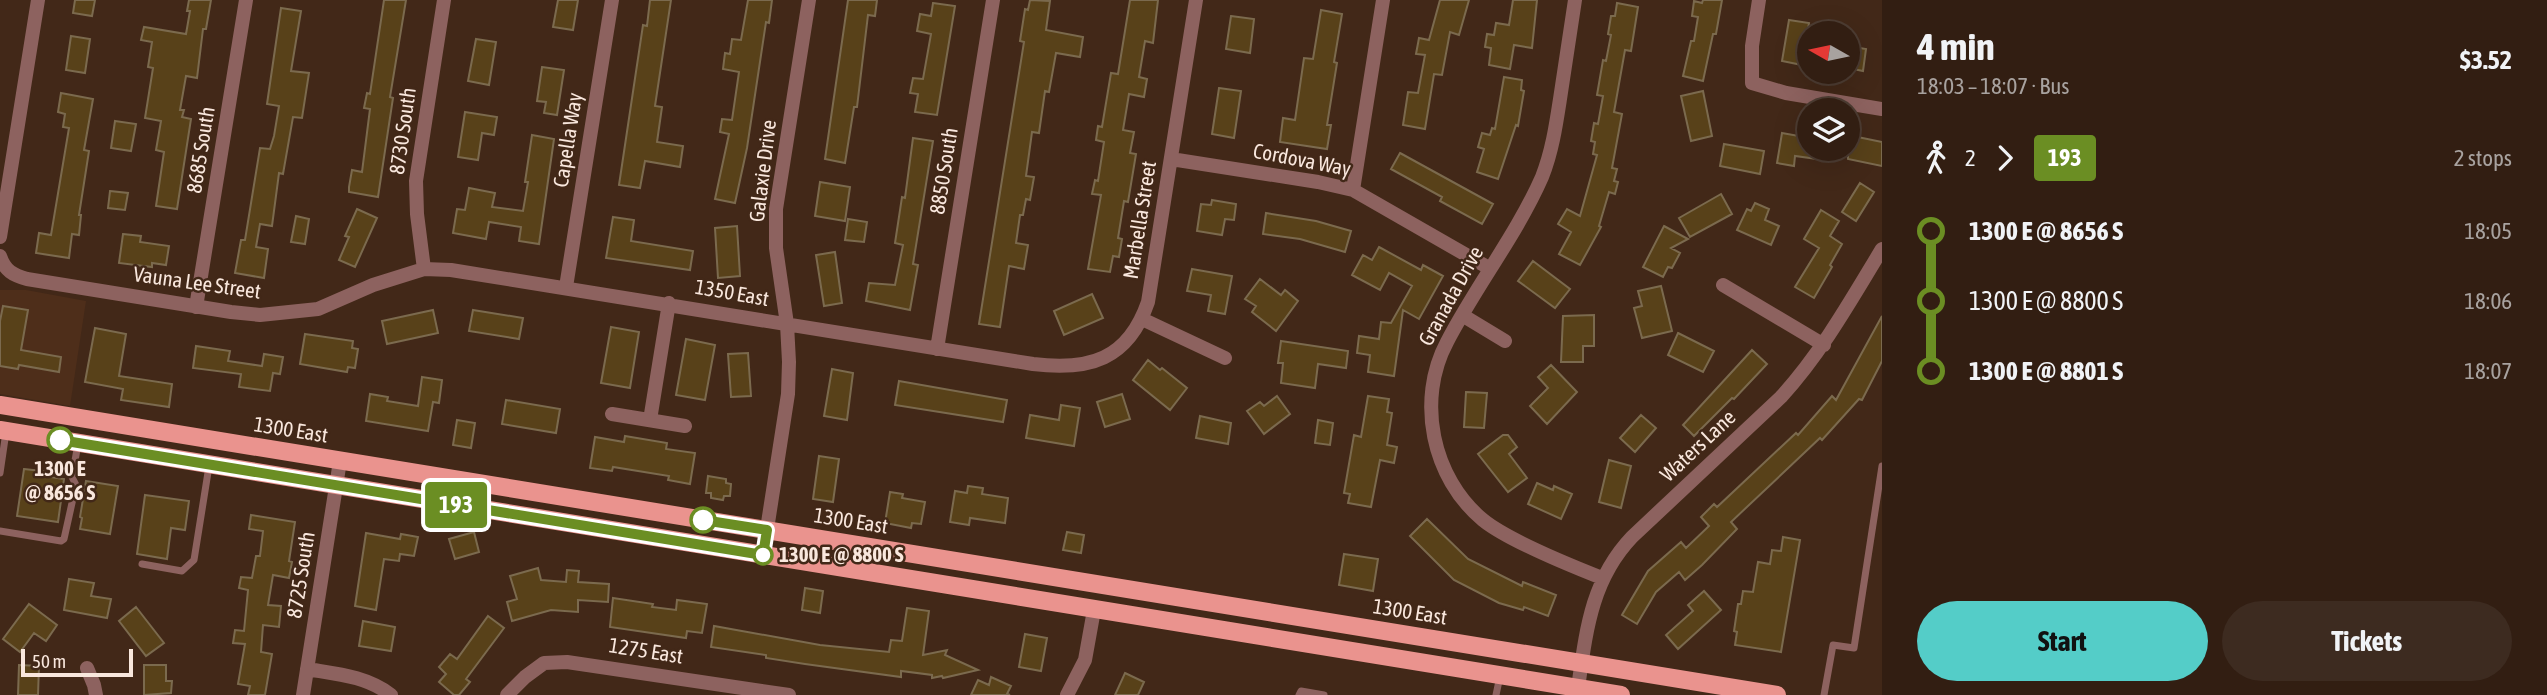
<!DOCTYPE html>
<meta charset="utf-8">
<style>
:root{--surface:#321e12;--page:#3d2b20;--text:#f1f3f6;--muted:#a8a29f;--line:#4d3c32;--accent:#54cdc8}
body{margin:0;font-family:"Asap Condensed",sans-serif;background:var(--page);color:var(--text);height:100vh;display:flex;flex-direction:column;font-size:26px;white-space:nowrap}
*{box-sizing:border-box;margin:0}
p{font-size:23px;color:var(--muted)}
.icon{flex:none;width:38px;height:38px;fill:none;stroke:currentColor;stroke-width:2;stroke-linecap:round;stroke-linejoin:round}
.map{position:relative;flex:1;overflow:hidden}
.details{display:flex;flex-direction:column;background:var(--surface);width:665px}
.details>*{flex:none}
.badge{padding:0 14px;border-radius:5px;font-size:24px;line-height:46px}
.needle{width:46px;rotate:279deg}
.tools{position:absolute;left:1797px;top:21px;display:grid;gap:14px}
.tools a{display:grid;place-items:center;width:63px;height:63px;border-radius:50%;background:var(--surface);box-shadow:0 7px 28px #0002,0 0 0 2px var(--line);font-size:35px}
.scale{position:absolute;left:21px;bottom:18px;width:112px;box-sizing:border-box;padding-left:7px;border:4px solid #f9e7dd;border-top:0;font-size:19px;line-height:24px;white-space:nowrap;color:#f9e7dd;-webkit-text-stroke:5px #422818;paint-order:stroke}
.map>.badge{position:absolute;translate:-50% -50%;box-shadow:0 0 0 4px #fff}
.legs{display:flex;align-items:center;gap:10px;height:77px;padding:0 35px;font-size:23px}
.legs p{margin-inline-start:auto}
.summary{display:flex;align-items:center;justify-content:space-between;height:119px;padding:0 35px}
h1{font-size:38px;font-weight:700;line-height:52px}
.button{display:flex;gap:14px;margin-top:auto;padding:14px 35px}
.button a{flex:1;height:80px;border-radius:42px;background:var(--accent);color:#111;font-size:28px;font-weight:700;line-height:80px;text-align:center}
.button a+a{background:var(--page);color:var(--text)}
ul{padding:0 35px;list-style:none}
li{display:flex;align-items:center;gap:24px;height:70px;font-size:26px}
li i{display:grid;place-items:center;width:10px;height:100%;margin:0 9px;background:currentColor}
li i::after{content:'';width:18px;height:18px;margin:-9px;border:5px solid;border-radius:50%;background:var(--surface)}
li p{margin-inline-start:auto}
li:first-child i{background:linear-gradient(#0000 50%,currentColor 0)}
li:last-child i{background:linear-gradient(currentColor 50%,#0000 0)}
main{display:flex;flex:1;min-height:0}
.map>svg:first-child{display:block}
.built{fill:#4e2e1a}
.building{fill:#584119;stroke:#7b6a4e;stroke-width:2}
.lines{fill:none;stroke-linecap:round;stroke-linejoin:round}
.service{stroke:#8d625f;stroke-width:7}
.minor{stroke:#8d625f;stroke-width:14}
.primary{stroke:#ea938e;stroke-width:18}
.line-1-casing{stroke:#fff;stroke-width:16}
.line-1{stroke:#6b8e23;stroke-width:10}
.stop-1-dot{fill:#fff;stroke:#6b8e23;stroke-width:3.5}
.labels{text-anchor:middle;stroke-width:5;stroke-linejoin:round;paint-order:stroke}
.street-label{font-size:21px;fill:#f9e7dd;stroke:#422818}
.stop-label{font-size:21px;font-weight:bold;fill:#f9e7dd;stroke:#422818}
</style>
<main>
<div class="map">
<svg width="1882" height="695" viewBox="0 0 1882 695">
<rect width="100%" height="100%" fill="#422818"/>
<!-- built -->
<path class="built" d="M0 290H26L86 301 70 406 0 394Z"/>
<!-- building -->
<path class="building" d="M75 0H95L92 16 73 13Z
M189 0H211L206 29H203L197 78 186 76 180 110H184L182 117 191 119 177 209 156 206 164 152 156 150 161 121 145 118 153 68 148 67 152 42 141 40 144 27 186 34 190 11H187Z
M384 0H406L390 97 393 98 378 197 349 192V187L352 170 362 172 370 109 364 108 367 93 370 94Z
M558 0H578L573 30 553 27Z
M650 0H671L655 106 662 107 657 142 683 146 680 167 645 161 640 188 619 185 643 25 647 26Z
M748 0H772L769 23 766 22 747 148 735 203 715 199 729 134 720 132 722 119 732 120 739 72 723 69 725 53 730 54 732 39 741 40Z
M848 0H877L875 16 868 15 857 107H854L845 163 825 159Z
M1030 0 1050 1 1046 30 1083 37 1080 57 1056 53 1049 92 1045 91 1039 133 1032 132 1026 176 1034 177 1030 200 1026 199 1023 215H1020L1016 243 1028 245 1024 269 1009 266 1000 327 979 324 1024 42 1020 41 1025 9 1028 10Z
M1130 0H1158L1153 43 1145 41 1139 77 1147 79 1144 97 1129 94 1123 130 1134 132 1130 153 1136 154 1128 202 1124 201 1118 238 1122 239 1119 257 1113 256 1110 272 1088 269 1101 195 1092 194 1095 180 1098 181 1104 142 1096 140 1098 126 1102 127 1111 73 1118 74Z
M1440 0H1469L1459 35 1450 32 1442 75 1434 74 1425 129 1403 125 1408 92 1418 93 1425 55 1416 54 1419 38 1429 40Z
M1513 0H1537L1532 48 1514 45 1510 69 1489 65 1491 48 1485 47 1487 34 1494 35 1496 23 1509 25Z
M1703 0H1722L1716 34H1713L1703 81 1683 76 1691 41H1694L1698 17 1692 16 1694 1 1702 3Z
M933 3 955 6 937 115 915 112 918 94 910 93 913 78 923 79 931 34 917 31 920 14 931 16Z
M1617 3 1638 7 1631 51 1625 50 1614 112 1622 114 1612 168 1617 169 1614 181 1618 182 1615 194 1609 192 1599 226 1601 227 1580 265 1559 254 1571 232 1558 224 1567 209 1580 216 1597 155 1593 154 1595 142 1591 141 1594 123 1598 124 1603 96 1597 95 1603 60 1606 61 1611 35 1608 34 1611 16H1615Z
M281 8 301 11 291 71 309 73 302 118 293 117 283 174 279 173 272 226 260 224 256 247 268 249 264 278 235 273 241 240H245L260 148 270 149 274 136 279 106 267 104Z
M1321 10 1342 14 1334 62 1337 63 1327 125H1331L1327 149 1280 142 1283 118 1295 120 1304 58 1313 59Z
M1231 16 1254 19 1250 53 1226 49Z
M1789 20 1809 23 1802 65 1782 61Z
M71 36 90 39 85 73 66 70Z
M476 39 496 42 489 85 468 81Z
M1848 46 1866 49 1863 71 1848 68Z
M542 67 564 70 557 115 544 113 546 102 537 101Z
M1504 77 1522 80 1521 90 1524 91 1518 126 1516 125 1498 179 1477 172 1484 149 1478 147 1482 133 1490 135 1492 128 1495 129Z
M1219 88 1241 91 1234 138 1212 134Z
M1703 91 1712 136 1691 141 1681 96Z
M61 93 93 99 84 150 89 151 79 215H81L79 235 72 234 69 258 36 253 39 233 51 235 69 128 63 127 65 114 58 112Z
M465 112 497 117 494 135 482 133 478 160 458 157Z
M115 121 136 124 131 151 111 148Z
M1782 133 1810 138 1809 151 1824 160 1795 156 1794 166 1777 163Z
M532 135 554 139 539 244 519 241 521 227 489 222 486 239 453 233 457 209 465 210 469 188 495 193 492 207 523 211 528 182H525Z
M1848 135 1882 142V166L1848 159Z
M913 138 933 141 913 264 918 265 910 310 866 301 869 283 895 285 903 245 895 243 902 197 905 198Z
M1724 144 1764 151 1760 174 1720 166Z
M1400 153 1493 204 1482 224 1440 201 1442 197 1391 169Z
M820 182 850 187 845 221 815 216Z
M1860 183 1874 192 1856 221 1842 212Z
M110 191 128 193 125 210 108 208Z
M1721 194 1732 214 1690 237 1679 218Z
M1212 200 1236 204 1234 220 1225 219 1222 235 1197 231 1201 204 1211 205Z
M1755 203 1769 209 1765 220 1779 226 1771 245 1737 230 1747 209 1751 211Z
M357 209 377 218 355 267 339 260 349 237 345 236Z
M1821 210 1839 221 1830 236 1842 244 1830 265 1832 267 1814 298 1795 287 1819 248 1804 239Z
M1266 213 1316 221 1351 231 1345 252 1300 239 1263 234Z
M296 216 309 219 305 244 291 242Z
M613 217 634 220 631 241 693 251 690 270 606 258Z
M848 219 867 222 864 242 845 240Z
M737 226 740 276 718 278 715 228Z
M1664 226 1688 239 1671 248 1680 253 1672 268 1668 267 1663 277 1643 267Z
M123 234 141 236 140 242 169 246 166 265 152 263V267L119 263Z
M1379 247 1421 270 1423 265 1443 276 1419 319 1403 310 1394 376 1368 372 1370 355 1357 353 1359 336 1379 339 1381 322 1391 323 1412 286 1389 273 1380 290 1352 275 1363 255 1372 260Z
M835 252 842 303 824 306 816 255Z
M1533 261 1570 289 1555 308 1518 281Z
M1192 269 1232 276 1225 314 1208 311 1211 295 1187 291Z
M1260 279 1281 295 1285 290 1298 301 1276 331 1252 312 1256 306 1245 299Z
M1661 286 1672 331 1642 338 1634 308 1642 306 1638 291Z
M1092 294 1103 318 1064 335 1054 311Z
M3 306 28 310 21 350 61 357 59 372 19 365 18 369 0 366V321Z
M433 310 438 333 387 344 382 321Z
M473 310 523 318 519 339 469 331Z
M1594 315V346H1583V362H1561L1563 316Z
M1882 316V361L1862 400 1859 399 1822 440 1820 438 1731 522 1737 529 1702 565 1685 580 1679 572 1656 592 1637 624 1622 615 1648 571 1681 542 1686 548 1709 526 1701 517 1714 504 1717 507 1796 433 1798 435 1832 396 1836 400Z
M611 327 639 332 630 388 601 383Z
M95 328 126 334 119 376 172 384 169 407 121 400 123 389 85 382Z
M1678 333 1714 351 1703 372 1668 355Z
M305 334 353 341 352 348 358 349 355 368 348 367 347 372 300 364Z
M686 339 715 345 705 400 676 395Z
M1281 341 1348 351 1346 368 1318 364 1315 388 1281 383 1283 363H1278Z
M196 346 230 351 228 361 262 366 264 354 283 357 280 374 273 373 270 391 239 387 241 374 193 368Z
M1752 350 1767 364 1734 399 1732 398 1694 436 1683 425Z
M748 353 751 396 731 397 728 354Z
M1148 360 1160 370 1162 368 1187 388 1170 410 1133 380Z
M1551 365 1577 392 1547 424 1530 406 1548 388 1538 377Z
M832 369 853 373 847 420 824 416Z
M422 377 442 380 439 403 433 402 428 431 366 421 370 394 388 397 387 401 418 406Z
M899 381 1007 400 1003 422 895 405Z
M1466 392 1487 393 1484 428 1464 427Z
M1122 394 1130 419 1105 427 1097 402Z
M1277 396 1290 414 1264 434 1247 411 1260 402 1264 406Z
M1368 396 1389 399 1387 412 1392 413 1387 445 1397 447 1394 463 1380 460 1371 507 1348 503 1350 494 1344 493 1354 435 1361 437Z
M506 400 560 409 556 433 502 424Z
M1061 405 1080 408 1074 446 1026 438 1030 415 1059 420Z
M1641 415 1656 428 1635 452 1620 438Z
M1200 416 1231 423 1228 444 1196 438Z
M457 420 475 423 471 448 453 445Z
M1318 420 1333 423 1330 445 1315 443Z
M1503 435H1508L1517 447 1509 454 1527 478 1508 492 1478 454Z
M625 436 667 443 666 449 695 453 690 484 668 480 669 476 638 471 613 467 612 471 590 468 595 437 624 442Z
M819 456 839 459 833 502 813 499Z
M1609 460 1631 466 1621 508 1599 502Z
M24 469 50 472V477L64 479 58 522 17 516Z
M708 476 726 479V483L731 484 730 496H724L723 500 711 498V493H706Z
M86 481 118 486 110 534 80 529 82 518 80 517Z
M1537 483 1553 490 1554 486 1572 494 1561 519 1528 504Z
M968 486 983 488 982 494 1008 498 1005 523 970 518 969 525 950 522 955 491 967 493Z
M890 492 903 494 902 498 925 502 921 524 912 523 911 528 885 523Z
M145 495 189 501 185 530 171 528 167 559 137 554Z
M251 515 295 522 289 561 292 562 289 578 273 575 268 605 281 606 279 627 263 625 261 652 272 654 265 695H248L250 686 238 684 245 644 233 643 235 630 244 631 248 590 239 588 241 577 252 578 256 556H260L263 531 249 529Z
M1427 519 1468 559 1522 586 1523 582 1556 595 1548 616 1524 607 1523 610 1499 603 1454 580 1410 536Z
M474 532 479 552 455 559 449 539Z
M1067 532 1084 535 1081 553 1063 550Z
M366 533 400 539 401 534 418 537 414 556 400 554 399 561 384 559 376 610 355 606Z
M1783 537 1800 540 1781 652 1735 645 1737 632 1734 631 1738 604H1741L1743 591 1753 592 1758 562 1770 564 1772 550 1781 551Z
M1344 554 1378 559 1373 591 1339 585Z
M538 568 541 580 566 582 567 570 579 571 578 582 609 584 608 602 578 600V612L551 610 512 621 507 602 517 599 510 576Z
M69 579 94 583 91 596 111 599 107 618 64 610Z
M805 588 823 591 820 613 802 610Z
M1704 591 1721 610 1678 649 1666 635 1693 611 1688 605Z
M613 598 653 604 652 607 676 610 677 600 707 604 702 633 687 631 686 638 610 627Z
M29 604 57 625 46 641 34 633 20 652 3 639Z
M136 607 164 643 146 656 119 621Z
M907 608 929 611 923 655 947 650 945 655 978 670 943 678 942 676 932 678V675L901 671V677L805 664 766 658V655L711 647 714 626 820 645 889 652 891 640 902 641Z
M488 616 504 628 466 679 470 682 459 695H454L439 682 446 674 439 667 450 654 457 659Z
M363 621 395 627 391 651 359 646Z
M1025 634 1047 638 1041 671 1019 667Z
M19 665 39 666 38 695H18Z
M144 665H166V681H172L171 693 144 695Z
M1125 673 1144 682 1138 695H1115Z
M991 677 1011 686 1007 694 1010 695H971L978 680 989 685Z"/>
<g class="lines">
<!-- service -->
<path class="service" d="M0 473 6 432
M0 531 61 541 64 539 76 485 72 477 78 444
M142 564 182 571 194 560 209 466
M1299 695 1301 691 1324 695
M1496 695 1500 676
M1824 695 1833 645 1854 648 1882 466"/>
<!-- minor -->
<path class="minor" d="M1575 0C1570 33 1565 66 1560 99 1556 125 1552 152 1542 177 1517 234 1476 286 1447 342 1416 400 1432 478 1483 520 1509 541 1569 565 1602 578
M1759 0 1752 46V83L1786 93 1882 109
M1171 159 1318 182 1353 190 1489 268
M1353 190 1383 0
M0 237 38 0
M0 256C5 271 13 275 27 279L231 312 260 315 318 309 373 285 424 269 451 270 1033 364C1089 371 1128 360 1148 302L1196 0
M424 269 417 214 416 181 444 0
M1723 285 1824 345
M566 287 612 0
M196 307 246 0
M1462 315 1505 341
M1142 319 1225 358
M937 349 993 0
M612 414 685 426
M650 420 669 303
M763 555 788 394 789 362 787 324 776 248V209L809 0
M87 668 94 685 96 695
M307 669C337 674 366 676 391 695
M1578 688C1586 632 1591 580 1632 537L1781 397C1822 352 1851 300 1882 249
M303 695 340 461
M507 695 525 677 544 663 567 662 789 695
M1067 695 1085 660 1094 610"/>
<!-- primary -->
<path class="primary" d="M0 405 1777 695
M0 430 1621 695"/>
</g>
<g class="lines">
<!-- line-1 casing -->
<g class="line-1-casing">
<path id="line-1" d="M60 440 763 555 767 530 703 520"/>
</g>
<!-- line-1 -->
<use href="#line-1" class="line-1"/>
</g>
<!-- markers -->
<g class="stop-1-dot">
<circle cx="60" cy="440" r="12"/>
<circle cx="703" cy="520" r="12"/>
<circle cx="763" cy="555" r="9"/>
</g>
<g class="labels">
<!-- street labels -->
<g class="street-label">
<text transform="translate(403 131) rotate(-82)" y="7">8730 South</text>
<text transform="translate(568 140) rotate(-81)" y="7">Capella Way</text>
<text transform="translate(201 150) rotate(-81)" y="7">8685 South</text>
<text transform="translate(1302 160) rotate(11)" y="7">Cordova Way</text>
<text transform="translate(763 171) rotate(-83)" y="7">Galaxie Drive</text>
<text transform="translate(944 171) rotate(-81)" y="7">8850 South</text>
<text transform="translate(1140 220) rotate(-81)" y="7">Marbella Street</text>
<text transform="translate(197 283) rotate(8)" y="7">Vauna Lee Street</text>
<text transform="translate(732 293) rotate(10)" y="7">1350 East</text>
<text transform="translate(1451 296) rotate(-61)" y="7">Granada Drive</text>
<text transform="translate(291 430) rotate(9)" y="7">1300 East</text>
<text transform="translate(1698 446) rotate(-43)" y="7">Waters Lane</text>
<text transform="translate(851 521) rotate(9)" y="7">1300 East</text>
<text transform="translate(301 575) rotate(-81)" y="7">8725 South</text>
<text transform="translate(1410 612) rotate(9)" y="7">1300 East</text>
<text transform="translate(646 651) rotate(9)" y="7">1275 East</text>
</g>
<!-- stop labels -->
<g class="stop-label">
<text x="60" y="476">1300 E<tspan x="60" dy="24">@ 8656 S</tspan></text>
<text x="779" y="562" text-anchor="start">1300 E @ 8800 S</text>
</g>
</g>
</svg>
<div class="tools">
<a><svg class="needle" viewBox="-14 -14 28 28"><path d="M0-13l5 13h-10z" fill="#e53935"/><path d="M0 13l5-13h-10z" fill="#a8a29f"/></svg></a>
<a><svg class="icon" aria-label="layers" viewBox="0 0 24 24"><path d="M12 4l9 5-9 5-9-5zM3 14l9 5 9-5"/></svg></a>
</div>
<div class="scale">50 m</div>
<b class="badge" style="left:456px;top:505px;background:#6b8e23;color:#fff">193</b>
</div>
<section class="details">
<div class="summary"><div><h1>4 min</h1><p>18:03 – 18:07 · Bus</p></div><b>$3.52</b></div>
<div class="legs"><svg class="icon" aria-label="walk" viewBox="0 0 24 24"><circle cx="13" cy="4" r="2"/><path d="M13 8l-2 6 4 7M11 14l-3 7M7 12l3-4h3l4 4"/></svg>2<svg class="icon" aria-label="forward" viewBox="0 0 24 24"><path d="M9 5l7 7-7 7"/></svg><b class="badge" style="background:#6b8e23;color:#fff">193</b><p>2 stops</p></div>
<ul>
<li><i style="color:#6b8e23"></i><b>1300 E @ 8656 S</b><p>18:05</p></li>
<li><i style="color:#6b8e23"></i><span>1300 E @ 8800 S</span><p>18:06</p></li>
<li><i style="color:#6b8e23"></i><b>1300 E @ 8801 S</b><p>18:07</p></li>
</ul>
<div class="button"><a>Start</a><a>Tickets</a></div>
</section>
</main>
